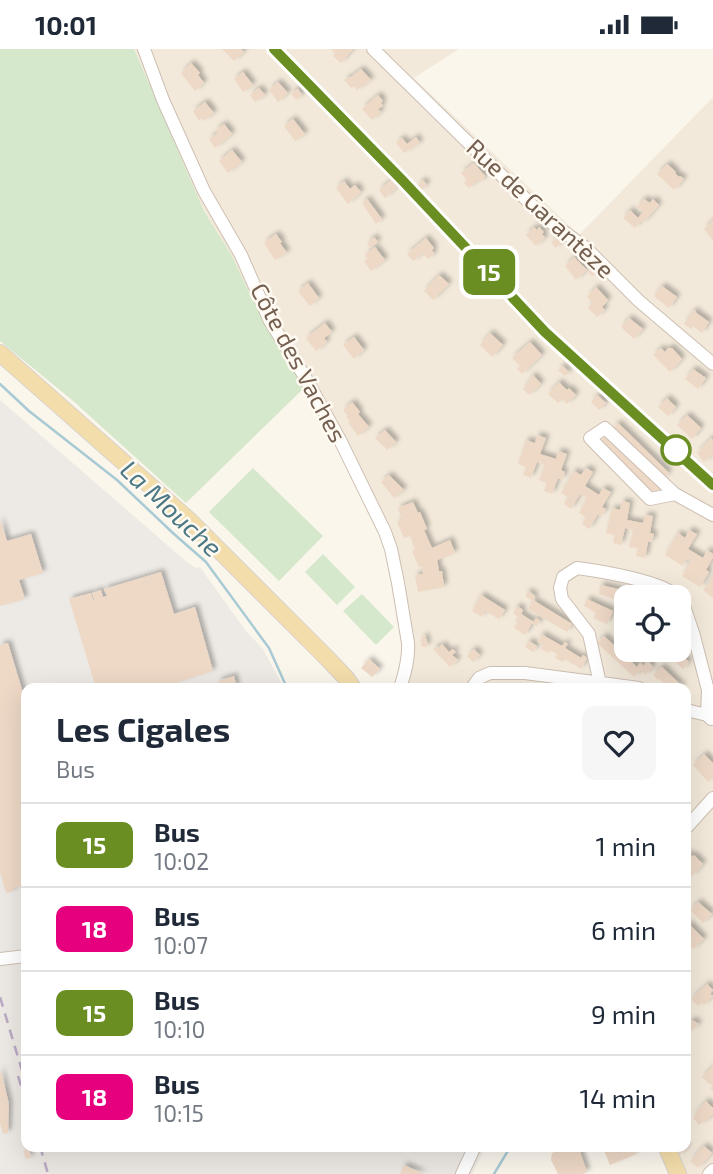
<!DOCTYPE html>
<html lang="fr">
<meta charset="utf-8">
<style>
:root{--surface:#fff;--page:#f6f6f7;--text:#1f2937;--muted:#747a83;--line:#e0e1e3}
body{margin:0;font-family:"Exo 2",sans-serif;background:var(--page);color:var(--text);height:100vh;display:flex;flex-direction:column;font-size:26px;white-space:nowrap}
*{box-sizing:border-box;margin:0}
p{font-size:23px;color:var(--muted)}
.icon{flex:none;width:38px;height:38px;fill:none;stroke:currentColor;stroke-width:2;stroke-linecap:round;stroke-linejoin:round}
.map{position:relative;flex:1;overflow:hidden}
.panel{position:absolute;left:21px;top:634px;width:670px;height:469px;display:flex;flex-direction:column;background:var(--surface);border-radius:14px;box-shadow:0 7px 28px #0002}
.panel>*{flex:none}
.badge{padding:0 14px;border-radius:10px;font-size:24px;line-height:46px}
.controls{position:absolute;left:614px;top:536px;display:grid;gap:14px}
.controls a{display:grid;place-items:center;width:77px;height:77px;border-radius:14px;background:var(--surface);box-shadow:0 7px 28px #0002;font-size:35px}
.map>.badge{position:absolute;translate:-50% -50%;box-shadow:0 0 0 4px #fff}
.round{display:grid;place-items:center;flex:none;width:74px;height:74px;border-radius:14px;background:var(--page)}
.head{display:flex;align-items:center;justify-content:space-between;height:119px;padding:0 35px}
h1{font-size:33px;font-weight:700;line-height:52px}
ul{padding:0;list-style:none}
li{display:flex;align-items:center;gap:21px;height:84px;padding:0 35px;border-top:2px solid var(--line)}
li div{flex:1}
li b{display:block;font-size:26px}
li em{font-style:normal}
li .badge{min-width:77px;font-weight:700;text-align:center}
.status{display:flex;justify-content:space-between;align-items:center;height:49px;padding:0 35px;background:var(--surface);direction:ltr}
.status svg{height:19px;fill:currentColor}
.map>svg:first-child{display:block}
.residential{fill:#f2e9da;fill-rule:evenodd}
.industrial{fill:#ede9e4}
.green{fill:#d5e8cb}
.lines{fill:none;stroke-linecap:round;stroke-linejoin:round}
.stream{stroke:#a8cad4;stroke-width:2.5}
.building{fill:#eed8c6;filter:url(#shadow)}
.minor-casing{stroke:#cdbfb2;stroke-width:14}
.major-casing{stroke:#d8d2ce;stroke-width:18}
.minor{stroke:#fff;stroke-width:12}
.major{stroke:#f3ddab;stroke-width:16}
.rail{stroke:#baaac5;stroke-width:2.5;stroke-dasharray:10 7;stroke-linecap:butt}
.line-casing{stroke:#fff;stroke-width:16}
.line{stroke:#6b8e23;stroke-width:10}
.stop-dot{fill:#fff;stroke:#6b8e23;stroke-width:3.5}
.labels{text-anchor:middle;stroke-width:5;stroke-linejoin:round;paint-order:stroke}
.street-label{font-size:24px;fill:#745f50;stroke:#fefaf2}
.water-label{font-size:26px;font-style:italic;fill:#4c7885;stroke:#fefaf2}
</style>
<div class="status"><b>10:01</b><svg viewBox="0 0 49 12"><path d="M0 12V9h3v3zM5 12V6h3v6zM10 12V3h3v9zM15 12V0h3v12zM26 1h20v11H26zM47 4h2v5h-2z"/></svg></div>
<div class="map">
<svg width="713" height="1125" viewBox="0 0 713 1125">
<defs>
<filter id="shadow"><feDropShadow dx="3.5" dy="-3.5" stdDeviation="2" flood-color="#0004"/></filter>
</defs>
<rect width="100%" height="100%" fill="#fbf6ec"/>
<!-- residential -->
<path class="residential" d="M134 0H459L414 29 579 186 713 48V1125H673L660 1097H686V639H394L404 604 386 497 354 428 247 239 232 207 204 162ZM626 548H679V600H626Z"/>
<!-- industrial -->
<path class="industrial" d="M0 351 188 514 196 519 200 518 245 581 263 600 284 639H26V1097H486L472 1125H0Z"/>
<!-- green -->
<path class="green" d="M0 0H134L204 162 232 207 247 239 304 339 186 454 72 351 0 292Z
M253 419 323 487 279 532 209 463Z
M323 505 355 538 337 556 305 523Z
M362 545 394 578 376 596 343 562Z"/>
<g class="lines">
<!-- stream -->
<path class="stream" d="M0 335 29 362 117 431 174 485 206 513 269 599 287 639
M494 1125 509 1100 516 1097"/>
</g>
<!-- building -->
<path class="building" d="M222 0H241L244 3 234 12Z
M331 0H353L341 14 333 7 335 4Z
M191 14 200 24 198 26 204 34 195 42 181 24Z
M361 20 371 31 357 41 354 37 351 39 344 31 347 29 348 30Z
M243 23 253 36 243 43 234 30Z
M278 33 288 44 278 53 269 41Z
M259 39 265 46 255 53 250 46Z
M298 40 302 46 296 51 291 44Z
M378 46 383 52 381 54 383 57 378 60 381 63 372 71 362 60Z
M205 53 214 64 204 72 202 69 199 72 193 62Z
M293 70 305 85 295 92 284 77Z
M224 75 232 85 215 99 209 90 218 84 215 81Z
M416 88 420 94 404 104 396 94 402 89 407 95Z
M232 101 242 113 228 124 219 112Z
M474 114 485 127 480 134 478 131 469 139 464 134 467 131 461 124Z
M667 115 676 123 675 124 679 128 680 127 684 130 674 141 657 125Z
M391 131 397 138 385 149 379 141Z
M423 131 427 136 421 141 417 137Z
M344 132 350 140 355 136 361 143 348 155 336 139Z
M367 150 382 170 376 175 362 154Z
M644 150 650 154 653 150 659 156 643 174 641 172 635 179 623 169 630 161 638 169 643 163 637 158Z
M713 171V192L704 180Z
M534 178 537 181 539 178 544 183 542 185 545 189 536 197 526 186Z
M276 185 282 193 280 194 287 204 275 211 264 194Z
M560 186 564 190 556 199 551 194Z
M374 188 378 193 370 199 367 194Z
M426 189 434 199 432 201 434 205 428 210 423 204 413 212 407 205Z
M375 198 385 211 371 222 364 212 368 209 365 206Z
M574 208 587 221 576 231 565 217Z
M594 218 598 222 592 227 588 223Z
M439 226 449 235 433 251 424 242Z
M308 234 319 249 310 257 298 242Z
M662 237 677 248 669 259 654 247Z
M596 238 608 251 602 258 605 261 597 268 588 259 593 254 587 248Z
M694 261 696 262 695 263 709 273 702 284 693 277 691 280 684 275Z
M629 269 643 280 634 290 621 278Z
M325 274 332 283 324 289 327 293 316 302 306 289Z
M490 284 503 296 492 308 480 296Z
M354 288 364 301 354 310 343 296Z
M530 293 542 306 522 325 517 320 520 317 512 309Z
M661 299 665 303 668 299H672L682 310 670 323 653 306Z
M562 317 569 323 565 327 558 321Z
M693 320 706 329 698 340 685 330Z
M533 326 541 335 529 346 523 340 529 333 528 332Z
M559 333 567 341 569 339 576 346 567 355 562 350 558 354 548 345Z
M597 346 606 354 599 361 591 353Z
M667 349 676 358 668 367 658 358Z
M352 353 360 363 358 365 369 378 358 387 348 373 350 372 346 368 348 367 343 361Z
M687 366 701 379 692 390 677 376Z
M618 374 669 424 664 429 613 379Z
M385 381 396 393 387 401 375 389Z
M537 386 546 389 540 405 556 410 558 402 567 405 561 421 565 423 562 431 558 429 552 445 544 442 547 434 539 431 545 416 537 413 531 429 523 426 526 418 518 415 526 391 535 394Z
M606 387 660 440 654 446 600 392Z
M711 389 713 391V405L704 413 697 404Z
M586 419 593 423 585 437 599 446 603 439 611 443 602 458 606 460 601 467 598 465 589 480 582 475 586 468 579 464 587 449 580 445 571 460 564 455 568 448 561 444 574 422 581 426Z
M389 426 404 441 394 449 381 433Z
M622 452 630 454 627 471 643 474 645 466 653 467 650 484 654 485 652 493H648L645 509 636 507 638 499 629 498 633 481 625 479 621 496 613 494 615 486 606 484 612 459 620 461Z
M413 453 418 464 420 463 427 480 424 481 432 499 450 491 455 504 437 511 439 522H442L444 538 418 543 415 526 423 525 422 517 419 518 412 502 415 501 410 487 404 489 397 473 402 471 398 459Z
M0 470 7 492 31 485 43 524 19 531 25 550 0 557Z
M689 481 697 485 688 500 703 509 707 501 713 505V508L706 521 709 523 700 538 682 527 691 512 687 510 683 517 665 506 678 484 685 489Z
M161 523 174 565 195 558 213 622 172 635 173 639H96L69 550 91 544 93 551H94L92 544 101 541 103 548 107 547 104 540Z
M713 528V549L703 541Z
M601 536 634 544 633 548H626V554L599 545 600 537Z
M528 542 535 547 533 552 525 547Z
M481 546 505 561 499 570 485 562 482 568 472 562Z
M587 550 613 562 607 575 593 569 596 564 584 557Z
M533 551 572 575 567 583 528 560Z
M517 557 523 561 521 565 534 573 536 569 540 572 537 577 532 574 525 586 514 579 518 573 515 572 518 568 513 564Z
M541 585 562 597 565 593 568 595 565 599 581 609 583 606 587 609 581 620 565 610 563 613 555 609 557 605 550 601 548 604 541 600 543 596 537 592 541 589 540 587Z
M425 586 428 597 422 598 421 590Z
M604 587 637 618 640 614 644 617 647 611 653 618 645 626 640 621 634 628 597 594Z
M529 592 537 597 533 603 525 598Z
M8 594 23 644 26 643V838L21 840 20 837 13 839 14 842 6 844 0 823V596Z
M442 595 449 603 453 600 456 603 452 606 458 611 450 618 433 600 436 597 438 600Z
M474 600 480 606 473 613 467 607Z
M661 600H675L678 603 680 600 682 602 680 604 689 613 683 620Z
M369 610 380 620 372 628 361 619Z
M661 618 663 619 684 639H674L669 635 667 637 659 630 658 631 653 626Z
M234 627 237 639H220L218 632Z
M704 705 713 714V727L708 733 693 716Z
M689 804 693 808 694 806 703 815 692 827 686 821V807Z
M698 853 712 865 703 874 690 861Z
M688 874 704 890 693 900 686 893V877Z
M707 935 713 941 710 945 713 947 704 956 702 954 698 957 691 950Z
M692 971 699 975 692 981 690 979 686 984V977Z
M713 1017V1042L710 1039 713 1037 710 1034 709 1035 702 1028Z
M0 1019 9 1055 8 1084 3 1085 0 1074Z
M706 1052 713 1059V1065L704 1074 703 1072 699 1076 693 1069 696 1066 695 1064Z
M570 1097H575L579 1100 587 1123 582 1125H558L551 1111 552 1104Z
M602 1097H633L636 1105 610 1116Z
M677 1097H688L679 1107 675 1099Z
M704 1097 712 1104 698 1119 690 1112Z
M29 1101 31 1109 26 1110 23 1102Z
M404 1116 424 1125H400Z"/>
<g class="lines">
<!-- minor casing -->
<g class="minor-casing">
<path id="minor" d="M144 0 163 51 204 142 241 206 270 272 305 328 340 391 385 483 391 500 398 534 408 594C409 610 405 624 400 639
M274 0 403 132 545 283 713 436
M373 0 545 169 586 199 639 252 713 315
M675 445 650 450 590 389 605 379 675 445 713 466
M679 548 682 551 694 587 708 641 707 666
M472 639 479 629 490 624H525L639 639
M601 639 589 585 562 550 560 539 563 528 577 519C600 522 662 532 678 548
M686 661 707 666 711 670
M686 779 713 749
M0 910 26 907
M462 1125 475 1097
M709 1125 713 1121"/>
</g>
<!-- major casing -->
<g class="major-casing">
<path id="major" d="M0 304 190 472 326 608 346 629 353 639
M666 1097 678 1125"/>
</g>
<!-- minor -->
<use href="#minor" class="minor"/>
<!-- major -->
<use href="#major" class="major"/>
<!-- rail -->
<path class="rail" d="M0 948 26 1035
M18 1027 26 1053
M40 1097 48 1125"/>
</g>
<g class="lines">
<!-- line casing -->
<g class="line-casing">
<path id="line" d="M274 0 403 132 545 283 713 436"/>
</g>
<!-- line -->
<use href="#line" class="line"/>
</g>
<!-- markers -->
<circle class="stop-dot" cx="676" cy="401" r="14"/>
<g class="labels">
<!-- street labels -->
<g class="street-label">
<text transform="translate(540 160) rotate(43)" y="8">Rue de Garantèze</text>
<text transform="translate(298 314) rotate(62)" y="8">Côte des Vaches</text>
</g>
<!-- water labels -->
<g class="water-label">
<text transform="translate(171 460) rotate(43)" y="9">La Mouche</text>
</g>
</g>
</svg>
<div class="controls">
<a><svg class="icon" aria-label="locate" viewBox="0 0 24 24"><circle cx="12" cy="12" r="6"/><path d="M12 2v4M12 18v4M2 12h4M18 12h4"/></svg></a>
</div>
<b class="badge" style="left:489px;top:223px;background:#6b8e23;color:#fff">15</b>
<section class="panel">
<div class="head"><div><h1>Les Cigales</h1><p>Bus</p></div><a class="round"><svg class="icon" aria-label="heart" viewBox="0 0 24 24"><path d="M12 20l-8-8c-3-5 5-10 8-4 3-6 11-1 8 4z"/></svg></a></div>
<ul>
<li><span class="badge" style="background:#6b8e23;color:#fff">15</span><div><b>Bus</b><p>10:02</p></div><em>1 min</em></li>
<li><span class="badge" style="background:#e6007e;color:#fff">18</span><div><b>Bus</b><p>10:07</p></div><em>6 min</em></li>
<li><span class="badge" style="background:#6b8e23;color:#fff">15</span><div><b>Bus</b><p>10:10</p></div><em>9 min</em></li>
<li><span class="badge" style="background:#e6007e;color:#fff">18</span><div><b>Bus</b><p>10:15</p></div><em>14 min</em></li>
</ul>
</section>
</div>
